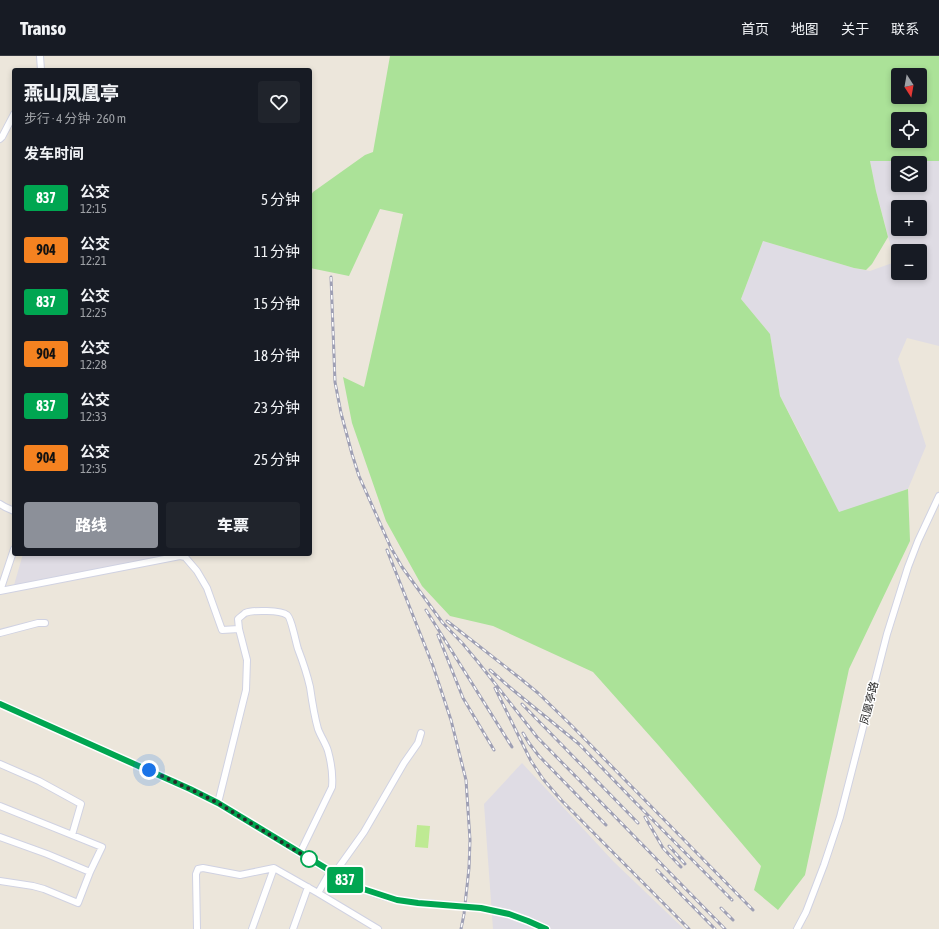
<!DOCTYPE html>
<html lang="zh">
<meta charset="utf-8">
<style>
:root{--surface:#171b24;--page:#20242c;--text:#f1f3f6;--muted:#9ea1a6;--line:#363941;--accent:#8c9099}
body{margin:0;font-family:"Asap Condensed","Noto Sans SC",sans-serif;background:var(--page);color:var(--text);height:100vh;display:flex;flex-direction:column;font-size:15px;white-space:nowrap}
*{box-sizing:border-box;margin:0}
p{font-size:13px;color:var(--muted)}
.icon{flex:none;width:22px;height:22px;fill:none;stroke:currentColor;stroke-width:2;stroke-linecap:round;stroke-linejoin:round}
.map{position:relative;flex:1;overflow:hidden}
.details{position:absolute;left:12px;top:12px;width:300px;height:488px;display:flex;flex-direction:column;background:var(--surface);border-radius:4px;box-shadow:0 2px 6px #0003}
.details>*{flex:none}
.badge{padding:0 8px;border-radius:3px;font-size:14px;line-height:26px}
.needle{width:26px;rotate:169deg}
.controls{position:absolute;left:891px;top:12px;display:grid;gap:8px}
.controls a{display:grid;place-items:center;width:36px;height:36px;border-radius:4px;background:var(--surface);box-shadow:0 2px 6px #0003;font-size:20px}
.you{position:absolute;width:20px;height:20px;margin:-10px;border:3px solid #fff;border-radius:50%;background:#1a73e8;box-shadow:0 0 0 6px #1a73e833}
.map>.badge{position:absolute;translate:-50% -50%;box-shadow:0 0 0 2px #fff}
h2{padding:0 12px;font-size:15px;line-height:36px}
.round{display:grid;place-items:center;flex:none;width:42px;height:42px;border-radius:4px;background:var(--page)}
.headline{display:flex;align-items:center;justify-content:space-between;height:68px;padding:0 12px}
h1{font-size:19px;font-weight:800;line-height:30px}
.primary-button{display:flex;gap:8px;margin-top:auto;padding:8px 12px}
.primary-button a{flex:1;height:46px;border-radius:4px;background:var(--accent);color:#fff;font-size:16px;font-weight:800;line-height:46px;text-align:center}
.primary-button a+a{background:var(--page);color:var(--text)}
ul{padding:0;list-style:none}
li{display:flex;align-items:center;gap:12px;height:52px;padding:0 12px}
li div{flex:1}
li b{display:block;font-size:15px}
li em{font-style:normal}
li .badge{min-width:44px;font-weight:700;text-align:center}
header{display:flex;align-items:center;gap:24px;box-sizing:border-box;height:56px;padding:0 20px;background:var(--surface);border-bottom:1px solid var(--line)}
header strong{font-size:19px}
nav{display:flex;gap:22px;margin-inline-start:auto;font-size:14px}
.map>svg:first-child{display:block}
.industrial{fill:#dfdce4;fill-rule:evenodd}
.green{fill:#abe298;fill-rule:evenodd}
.pitch{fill:#beea93}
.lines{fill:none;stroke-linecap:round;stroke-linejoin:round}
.minor-casing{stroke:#d0d2e2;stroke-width:8}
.minor{stroke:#fff;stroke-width:6}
.rail-casing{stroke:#9e9fb4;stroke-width:3}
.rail{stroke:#fff;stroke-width:1.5;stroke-dasharray:4.5;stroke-linecap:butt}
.line-casing{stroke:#fff;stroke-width:9}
.line{stroke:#00a651;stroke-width:6}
.walk{stroke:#292929;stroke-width:4;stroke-dasharray:0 7.2}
.stop-dot{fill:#fff;stroke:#00a651;stroke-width:2}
.labels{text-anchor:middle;stroke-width:3;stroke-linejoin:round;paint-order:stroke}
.street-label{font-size:11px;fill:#292929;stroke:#fff}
</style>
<header>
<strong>Transo</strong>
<nav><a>首页</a><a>地图</a><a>关于</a><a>联系</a></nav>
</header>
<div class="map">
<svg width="939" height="873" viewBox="0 0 939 873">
<rect width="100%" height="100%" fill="#ece6db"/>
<!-- industrial -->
<path class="industrial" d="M870 105H939V290L907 282 898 303 926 390 908 433 839 457 800 378 780 340 770 278 741 243 763 185 854 212 870 215 895 206 876 135ZM898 107H920V129H898ZM898 151H920V173H898ZM898 195H920V217H898Z
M23 498H178L14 529Z
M522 707 614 806 684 873H493L484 748Z"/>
<!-- green -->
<path class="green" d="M390 0H939V105H870L876 135 888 181 872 208 866 214 854 212 763 185 741 243 770 278 780 340 839 456 908 433 910 485 849 613 805 819 778 854 754 834 761 810 659 690 593 616 493 570 450 560 422 530 386 465 352 367 343 321 364 331 403 158 380 153 349 220 310 212V141L313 136 365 99 373 96ZM898 19H920V41H898ZM898 63H920V85H898Z"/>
<!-- pitch -->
<path class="pitch" d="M417 769 430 770 428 792 415 791Z"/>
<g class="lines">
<!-- minor casing -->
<g class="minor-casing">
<path id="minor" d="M40 0 41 14
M0 83 2 81 14 58
M0 448 5 451 14 455
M0 535 180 500 185 501 197 515 207 532 222 574 239 573
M0 535 14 493
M0 577 38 567H45
M0 648 190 733 218 747 344 824C361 833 380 841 399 844 426 849 454 848 481 852 504 856 525 863 546 873
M0 708 39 725 81 748 72 779
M218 747 246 634 247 604 239 573 238 563C240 561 243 559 245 557 253 554 281 554 287 559 291 561 296 587 298 593 303 606 307 618 310 631 312 645 314 659 318 673 321 681 326 688 328 695 331 706 333 720 332 731L300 797
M0 750 102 791 90 816 78 847 44 833 33 830 0 825
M0 781 47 798 90 816
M334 818 364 776 404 707 418 687 421 677
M318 837 378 873
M197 873 196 818 198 813 203 812 240 819 274 812 318 837 330 816
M252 873 274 812
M293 873 308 831
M797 873 806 856 824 809 840 761 887 578 908 511 918 485 939 440"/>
</g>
<!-- minor -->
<use href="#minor" class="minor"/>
<!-- rail casing -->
<g class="rail-casing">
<path id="rail" d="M331 221 335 326 341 357 352 398 359 420 391 492 402 511 442 566 463 588 478 606 537 681 725 873
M387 494 433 610 451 664 466 724 470 784 469 812 464 858 461 873
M426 554 512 691
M447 565 521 623 538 637 571 669 753 854
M438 579 463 642 494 694
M490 614 513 634 579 688 634 745 732 844
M495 632 531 705 543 723 562 745 689 873
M522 648 638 767
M523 677 529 687 539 700 606 769
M645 761 663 792 681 811
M669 790 685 808
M657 814 715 873
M721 852 733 864"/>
</g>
<!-- rail -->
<use href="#rail" class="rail"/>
</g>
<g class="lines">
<!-- line casing -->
<g class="line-casing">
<path id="line" d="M0 648 190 733 218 747 357 831 397 844 418 847 481 852 509 858 528 865 546 873"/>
</g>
<!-- line -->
<use href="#line" class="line"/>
<!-- walk -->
<path class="walk" d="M149 714 190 733 218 747 311 804 309 803"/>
</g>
<!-- markers -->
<circle class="stop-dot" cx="309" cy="803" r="8"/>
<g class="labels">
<!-- street labels -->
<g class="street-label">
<text transform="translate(869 647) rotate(-76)" y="4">凤凰亭路</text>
</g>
</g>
</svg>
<div class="controls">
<a><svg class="needle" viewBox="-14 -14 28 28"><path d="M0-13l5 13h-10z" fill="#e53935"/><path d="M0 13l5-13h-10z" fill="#9ea1a6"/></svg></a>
<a><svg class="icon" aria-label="locate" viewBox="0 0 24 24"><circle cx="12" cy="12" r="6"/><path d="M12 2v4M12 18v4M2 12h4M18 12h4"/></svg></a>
<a><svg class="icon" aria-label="layers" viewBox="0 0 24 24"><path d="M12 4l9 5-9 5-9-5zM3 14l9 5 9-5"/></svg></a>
<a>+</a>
<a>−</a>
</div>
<div class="you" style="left:149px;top:714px"></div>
<b class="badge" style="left:345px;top:824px;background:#00a651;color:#fff">837</b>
<section class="details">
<div class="headline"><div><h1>燕山凤凰亭</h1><p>步行 · 4 分钟 · 260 m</p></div><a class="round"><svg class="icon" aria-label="heart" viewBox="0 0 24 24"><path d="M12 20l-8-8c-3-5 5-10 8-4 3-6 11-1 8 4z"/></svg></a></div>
<h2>发车时间</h2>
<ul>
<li><span class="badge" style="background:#00a651;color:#fff">837</span><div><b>公交</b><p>12:15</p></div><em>5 分钟</em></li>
<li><span class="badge" style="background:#f58220;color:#111">904</span><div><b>公交</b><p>12:21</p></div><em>11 分钟</em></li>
<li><span class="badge" style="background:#00a651;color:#fff">837</span><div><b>公交</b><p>12:25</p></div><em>15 分钟</em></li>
<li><span class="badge" style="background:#f58220;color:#111">904</span><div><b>公交</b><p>12:28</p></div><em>18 分钟</em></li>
<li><span class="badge" style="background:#00a651;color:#fff">837</span><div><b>公交</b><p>12:33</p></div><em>23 分钟</em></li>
<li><span class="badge" style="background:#f58220;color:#111">904</span><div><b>公交</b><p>12:35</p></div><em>25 分钟</em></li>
</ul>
<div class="primary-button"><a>路线</a><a>车票</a></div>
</section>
</div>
